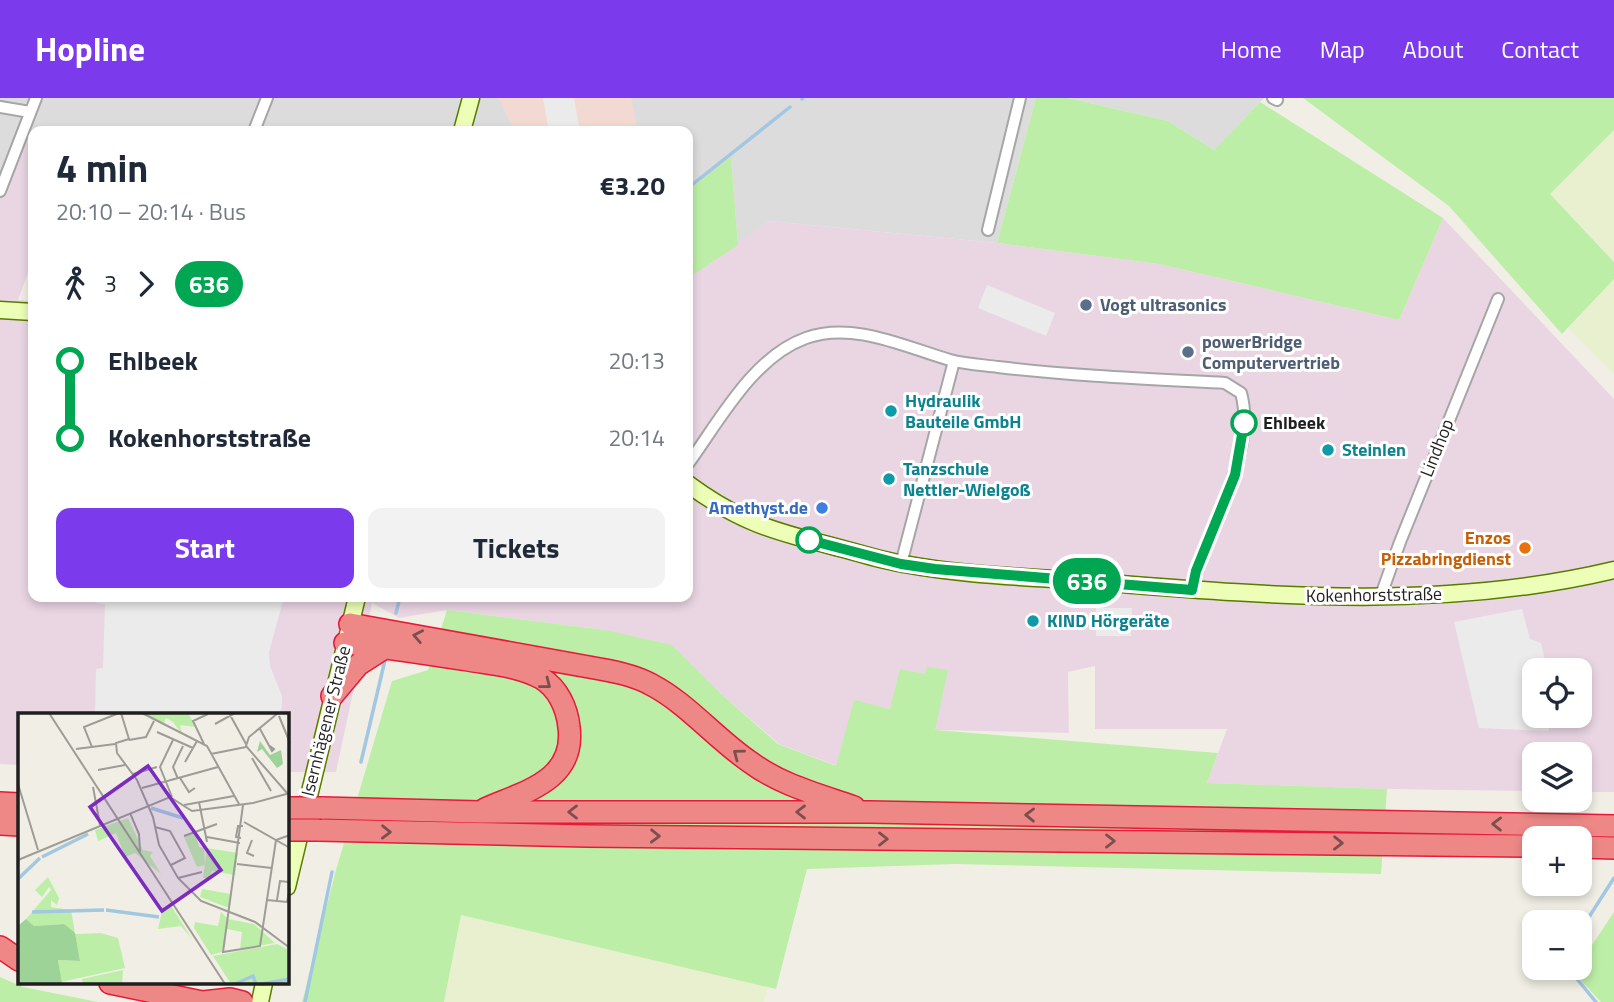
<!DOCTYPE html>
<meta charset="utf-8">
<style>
:root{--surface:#fff;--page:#f2f2f3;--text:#1f2937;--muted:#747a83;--accent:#7c3aed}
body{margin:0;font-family:"Titillium Web",sans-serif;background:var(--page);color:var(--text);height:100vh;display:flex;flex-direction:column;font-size:26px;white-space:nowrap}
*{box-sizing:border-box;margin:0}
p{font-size:23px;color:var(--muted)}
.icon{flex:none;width:38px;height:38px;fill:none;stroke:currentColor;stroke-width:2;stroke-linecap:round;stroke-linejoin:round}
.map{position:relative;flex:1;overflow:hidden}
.panel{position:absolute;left:28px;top:28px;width:665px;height:476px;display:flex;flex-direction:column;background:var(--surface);border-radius:14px;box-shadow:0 4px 10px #0003}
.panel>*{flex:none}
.badge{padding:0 14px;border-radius:23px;font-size:24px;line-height:46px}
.fabs{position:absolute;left:1522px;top:560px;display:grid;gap:14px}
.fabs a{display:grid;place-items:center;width:70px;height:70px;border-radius:14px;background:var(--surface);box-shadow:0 4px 10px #0003;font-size:35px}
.map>.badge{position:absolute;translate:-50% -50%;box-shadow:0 0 0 4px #fff}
.legs{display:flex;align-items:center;gap:10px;height:77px;padding:0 28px;font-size:23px}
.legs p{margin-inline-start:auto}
.headline{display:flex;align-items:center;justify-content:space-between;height:119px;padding:0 28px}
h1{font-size:38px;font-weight:700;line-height:52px}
.button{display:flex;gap:14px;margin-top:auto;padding:14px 28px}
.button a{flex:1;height:80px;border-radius:14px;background:var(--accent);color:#fff;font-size:28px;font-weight:700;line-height:80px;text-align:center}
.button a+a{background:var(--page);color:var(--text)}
ul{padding:0 28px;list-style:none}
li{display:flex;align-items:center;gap:24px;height:77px;font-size:26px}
li i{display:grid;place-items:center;width:10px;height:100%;margin:0 9px;background:currentColor}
li i::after{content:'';width:18px;height:18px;margin:-9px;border:5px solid;border-radius:50%;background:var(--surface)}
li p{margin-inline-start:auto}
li:first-child i{background:linear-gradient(#0000 50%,currentColor 0)}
li:last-child i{background:linear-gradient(currentColor 50%,#0000 0)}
header{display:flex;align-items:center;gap:42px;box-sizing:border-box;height:98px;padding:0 35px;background:var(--accent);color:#fff}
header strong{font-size:33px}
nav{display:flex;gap:38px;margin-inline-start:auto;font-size:24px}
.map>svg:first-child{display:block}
.residential{fill:#dddcdc}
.commercial{fill:#f2dad3}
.industrial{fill:#ead6e3;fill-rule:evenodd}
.farmland{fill:#e8f0cf}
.grass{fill:#bdeea7}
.parking{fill:#ebebeb}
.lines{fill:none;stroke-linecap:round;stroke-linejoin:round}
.stream{stroke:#a2c7e1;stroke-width:3.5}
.minor-casing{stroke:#a6a6a6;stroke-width:14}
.secondary-casing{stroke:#587c00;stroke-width:19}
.motorway-casing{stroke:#e71939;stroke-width:24}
.minor{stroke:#fff;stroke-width:10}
.secondary{stroke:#edfeb6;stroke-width:16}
.motorway{stroke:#ed8887;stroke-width:21}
.motorway-bridge-casing{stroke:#e71939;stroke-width:24;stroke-linecap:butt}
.motorway-bridge{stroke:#ed8887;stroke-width:21}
.oneway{stroke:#7c4e4e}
.line-1-casing{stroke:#fff;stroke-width:16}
.line-1{stroke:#00a651;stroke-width:10}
.service-dot{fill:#5c6f8a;stroke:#fff;stroke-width:2.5}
.culture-dot{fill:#0f9aa8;stroke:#fff;stroke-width:2.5}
.stop-1-dot{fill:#fff;stroke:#00a651;stroke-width:3.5}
.shop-dot{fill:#3f7fe0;stroke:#fff;stroke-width:2.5}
.food-dot{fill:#e8710a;stroke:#fff;stroke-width:2.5}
.labels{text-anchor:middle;stroke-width:6;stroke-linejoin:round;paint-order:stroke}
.service-label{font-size:18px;font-weight:bold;fill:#4e5e75;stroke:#fff;text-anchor:start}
.culture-label{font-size:18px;font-weight:bold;fill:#0d838f;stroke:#fff;text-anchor:start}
.stop-label{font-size:18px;font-weight:bold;fill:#1f1f1f;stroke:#fff;text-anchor:start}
.street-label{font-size:18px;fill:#1f1f1f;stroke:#fff}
.shop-label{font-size:18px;font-weight:bold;fill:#366cbe;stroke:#fff;text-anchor:end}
.food-label{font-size:18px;font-weight:bold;fill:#c56008;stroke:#fff;text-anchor:end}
.inset-river{fill:none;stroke:#a2c7e1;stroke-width:3.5}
.inset-road{fill:none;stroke:#9d9c96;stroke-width:2}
.view{fill:#7b2cbf;fill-opacity:0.15;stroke:#7b2cbf;stroke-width:3.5}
.inset-edge{fill:none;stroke:#1f1f1f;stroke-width:3.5}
</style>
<header>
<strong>Hopline</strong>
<nav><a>Home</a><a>Map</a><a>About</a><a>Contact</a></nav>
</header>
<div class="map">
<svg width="1614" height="904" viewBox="0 0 1614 904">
<rect width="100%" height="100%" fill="#f1efe5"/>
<!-- residential -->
<path class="residential" d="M0 0H1036L997 145 769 123 738 147 731 60 688 92V33H33V44L25 42 0 83Z
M1068 0H1264L1214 52 1168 23Z"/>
<!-- commercial -->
<path class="commercial" d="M498 0H631L638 33H515Z"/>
<!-- industrial -->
<path class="industrial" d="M25 42 33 44V161L18 202 33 203V499H688V180L769 123 997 145 1159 166 1399 222 1443 120 1614 301V694H1580V656H1535V693L1387 691 1207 685 1227 631H1095V568L1068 574 1069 635 934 632 925 576 890 611 854 603 837 668 779 646 719 594 605 532 447 512 399 520 372 505 336 674H287V617H19V667L0 666V83ZM1535 572H1580V618H1535Z"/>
<!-- farmland -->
<path class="farmland" d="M1614 32V164L1550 96Z
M1614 181V276L1568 230Z
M461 817 768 889 764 904H444Z"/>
<!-- grass -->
<path class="grass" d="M1036 0H1068L1168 23 1214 52 1260 4 1443 120 1399 222 1159 166 997 145Z
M1303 0H1614V32L1550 96 1614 164V181L1562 236 1449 108Z
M731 59 738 147 688 180V92Z
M447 512 605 532 672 547 719 594 778 646 836 668 854 602 890 611 900 571 925 576 927 569 948 572 935 632 1218 655 1207 685 1387 691 1381 776 955 766 807 771 776 891 461 817 444 904H302L336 772 392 583 428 572Z
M1614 814V904H1601L1574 875 1577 870H1580V865Z
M0 879 23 889 98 904H0Z"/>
<!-- parking -->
<path class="parking" d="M543 0H574L580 33H549Z
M987 187 1055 215 1046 238 978 210Z
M96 499H284L269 554 270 568 282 598V609L278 617H95L96 571 103 570 105 506 96 505Z
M1096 510H1132L1131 538H1096Z
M1522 511 1530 541 1541 545 1547 572H1535V618H1555L1547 620 1549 633 1479 630 1454 524Z"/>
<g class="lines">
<!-- stream -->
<path class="stream" d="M802 1 803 0
M688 90 790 9
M396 515 400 499
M361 664 385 562
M1580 833 1614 780
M1568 870 1596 904
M305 904 332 774"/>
<!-- minor casing -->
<g class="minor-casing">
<path id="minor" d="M1273 0 1277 2
M0 9 30 14
M254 33 267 0
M0 93 36 0
M988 132 1020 0
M688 366C720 322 753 259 806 240 853 223 905 249 950 262 965 266 982 267 998 269 1073 278 1149 281 1225 285L1241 295C1258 355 1205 433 1192 492
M901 466 954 263
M1380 500 1400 444 1498 201"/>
</g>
<!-- secondary casing -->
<g class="secondary-casing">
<path id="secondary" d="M462 33 471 0
M0 212 33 214
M688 386C738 423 772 433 832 448 856 454 879 462 904 466 968 478 1034 479 1098 484 1272 498 1442 513 1614 472
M287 789 357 499
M260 904 264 885"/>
</g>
<!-- motorway casing -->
<g class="motorway-casing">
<path id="motorway" d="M350 526 600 571C618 574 636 578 652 587 688 606 716 641 750 664 781 687 817 696 854 709
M345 545C386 549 427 556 468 562 492 566 519 568 541 580 558 590 567 610 569 629 576 683 523 694 485 711
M332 598 358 567 386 549
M0 705 19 706
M322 710 480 714H869L1614 728
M0 726 19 727
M318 732 587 738 1535 748
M1580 749 1614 750
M0 849 19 862
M110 885 202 904
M203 904 230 901 242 904"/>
</g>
<!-- minor -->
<use href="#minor" class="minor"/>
<!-- secondary -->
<use href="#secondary" class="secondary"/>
<!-- motorway -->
<use href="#motorway" class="motorway"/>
<!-- motorway-bridge casing -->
<g class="motorway-bridge-casing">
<path id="motorway-bridge" d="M290 710H322
M287 732H318"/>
</g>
<!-- motorway-bridge -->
<use href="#motorway-bridge" class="motorway-bridge"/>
</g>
<!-- one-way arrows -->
<defs><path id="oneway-chevron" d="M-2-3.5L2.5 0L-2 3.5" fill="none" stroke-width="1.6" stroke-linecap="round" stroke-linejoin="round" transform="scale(1.75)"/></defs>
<g class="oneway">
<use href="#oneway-chevron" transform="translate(418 538) rotate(-169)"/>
<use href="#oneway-chevron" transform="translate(546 586) rotate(38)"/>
<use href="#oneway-chevron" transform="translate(738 656) rotate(-143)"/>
<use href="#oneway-chevron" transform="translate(573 714) rotate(-180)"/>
<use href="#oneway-chevron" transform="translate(801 714) rotate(-180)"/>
<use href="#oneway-chevron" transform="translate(1030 717) rotate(-179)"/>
<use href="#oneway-chevron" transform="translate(1497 726) rotate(-179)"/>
<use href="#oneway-chevron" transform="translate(386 734) rotate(1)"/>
<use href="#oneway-chevron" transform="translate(655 738) rotate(1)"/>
<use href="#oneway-chevron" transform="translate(883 741)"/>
<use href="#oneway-chevron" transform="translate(1110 743)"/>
<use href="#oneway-chevron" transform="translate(1338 745) rotate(1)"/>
</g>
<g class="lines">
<!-- line-1 casing -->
<g class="line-1-casing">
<path id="line-1" d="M809 442 901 466 935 471 1192 492 1196 473 1235 377 1244 325"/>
</g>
<!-- line-1 -->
<use href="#line-1" class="line-1"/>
</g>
<!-- markers -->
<g class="service-dot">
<circle cx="1086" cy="207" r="7"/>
<circle cx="1188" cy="254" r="7"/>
</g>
<g class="culture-dot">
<circle cx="891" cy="313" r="7"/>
<circle cx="1328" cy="352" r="7"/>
<circle cx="889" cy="381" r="7"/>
<circle cx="1033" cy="523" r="7"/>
</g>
<g class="stop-1-dot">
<circle cx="1244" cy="325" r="12"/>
<circle cx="809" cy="442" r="12"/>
</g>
<circle class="shop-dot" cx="822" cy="410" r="7"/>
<circle class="food-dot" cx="1525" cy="450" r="7"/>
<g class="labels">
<!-- service labels -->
<g class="service-label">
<text x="1100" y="213">Vogt ultrasonics</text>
<text x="1202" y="250">powerBridge<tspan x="1202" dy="21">Computervertrieb</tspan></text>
</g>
<!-- culture labels -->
<g class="culture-label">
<text x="905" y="309">Hydraulik<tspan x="905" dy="21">Bauteile GmbH</tspan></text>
<text x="1342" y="358">Steinlen</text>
<text x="903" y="377">Tanzschule<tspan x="903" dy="21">Nettler-Wielgoß</tspan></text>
<text x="1047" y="529">KIND Hörgeräte</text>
</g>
<!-- stop labels -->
<g class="stop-label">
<text x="1263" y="331">Ehlbeek</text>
</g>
<!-- street labels -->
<g class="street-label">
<text transform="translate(1437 350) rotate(-68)" y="6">Lindhop</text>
<text transform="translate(1374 497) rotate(-1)" y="6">Kokenhorststraße</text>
<text transform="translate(326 623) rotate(-76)" y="6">Isernhägener Straße</text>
</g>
<!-- shop labels -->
<g class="shop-label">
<text x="808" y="416">Amethyst.de</text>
</g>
<!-- food labels -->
<g class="food-label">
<text x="1511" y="446">Enzos<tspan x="1511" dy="21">Pizzabringdienst</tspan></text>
</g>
</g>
<!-- overview -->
<g transform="translate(18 615)">
<rect width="271" height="271" fill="#f1efe5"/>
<path d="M127 0H170L178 14 162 12 164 21 155 9 148 5 145 12ZM110 105 125 137 135 139 132 143 143 161 117 140 107 144 98 120 80 128 77 117ZM177 120 181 134 186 135 187 152 179 154 166 124ZM189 135 220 140 217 162 194 158 192 166 185 165ZM30 164 41 185 39 192 33 187V194L53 197 57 220 48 217 46 211 16 213 8 206 33 177 31 174 24 184 17 177ZM184 176 213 181 211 195 182 184ZM145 194H154L174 226 163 213 140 216ZM203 199 210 206 236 211 257 230 222 236 224 219 209 216 204 239 193 242 176 215 177 209 200 213ZM83 220 100 225 107 255 43 269 40 247 62 248 57 221ZM259 231 271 237V265L243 271 271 266V271H240L236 263 238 271H218L226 266 213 271 195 243ZM105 257 104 271H65L64 266Z" fill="#bdeea7"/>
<path d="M242 28 252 42 263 37 265 51 259 55 244 36 239 39ZM8 206 16 213 46 211 57 220 62 248 40 247 44 271H0V213Z" fill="#9dd397"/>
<path class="inset-river" d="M133 95 165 105M24 144 70 121M0 166 22 145M88 197 141 204M14 199 86 197M217 271 235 263 238 271M243 271 272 266"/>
<path class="inset-road" d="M31 0 207 271M103 0 111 26 98 30 99 40 119 67 135 104 141 132 160 165 183 188 237 209 272 235M124 0 189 33 221 91M211 0 228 31M260 0 231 24 228 33 269 80M261 3 272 30M197 11 217 0M242 16 254 38 256 36 252 33M139 19 175 35M111 27 128 24 136 8M186 31 175 8 190 1M74 34 66 14 101 0M58 36 97 31M193 41 228 34M234 45 253 78M167 49 179 28M80 57 107 52M115 61 139 54M162 65 171 79 177 75M160 66 155 54 165 33M0 71 20 137M75 74 82 112M124 75 200 54M154 84 142 54 155 27M181 89 189 129M166 92 216 83M225 92 205 239 242 233 258 127 272 122M112 100 121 121 122 139M226 109 272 135M137 114 152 118 167 145 153 152M166 123 199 111M189 124 222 130M223 125 218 124 220 113H225M234 127 229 140 236 143M0 147 152 84 174 98 235 90 272 80M219 151 254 155M160 165 184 159M249 187 269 189 272 175M259 187 262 168 271 169"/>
<path class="view" d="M130 53 203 157 144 198 72 94Z"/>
<rect width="271" height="271" class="inset-edge"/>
</g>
</svg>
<div class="fabs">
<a><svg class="icon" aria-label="locate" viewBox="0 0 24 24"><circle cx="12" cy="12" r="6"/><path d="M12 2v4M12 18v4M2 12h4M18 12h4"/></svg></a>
<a><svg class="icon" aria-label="layers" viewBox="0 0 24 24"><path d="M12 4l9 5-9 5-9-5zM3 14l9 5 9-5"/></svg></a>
<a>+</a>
<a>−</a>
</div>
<b class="badge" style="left:1087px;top:483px;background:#00a651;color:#fff">636</b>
<section class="panel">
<div class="headline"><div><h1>4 min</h1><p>20:10 – 20:14 · Bus</p></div><b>€3.20</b></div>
<div class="legs"><svg class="icon" aria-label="walk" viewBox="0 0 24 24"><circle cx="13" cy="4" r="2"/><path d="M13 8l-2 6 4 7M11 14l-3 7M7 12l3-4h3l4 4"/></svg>3<svg class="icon" aria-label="forward" viewBox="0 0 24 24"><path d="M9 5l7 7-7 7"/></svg><b class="badge" style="background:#00a651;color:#fff">636</b></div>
<ul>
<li><i style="color:#00a651"></i><b>Ehlbeek</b><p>20:13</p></li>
<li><i style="color:#00a651"></i><b>Kokenhorststraße</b><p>20:14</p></li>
</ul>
<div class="button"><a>Start</a><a>Tickets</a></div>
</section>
</div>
